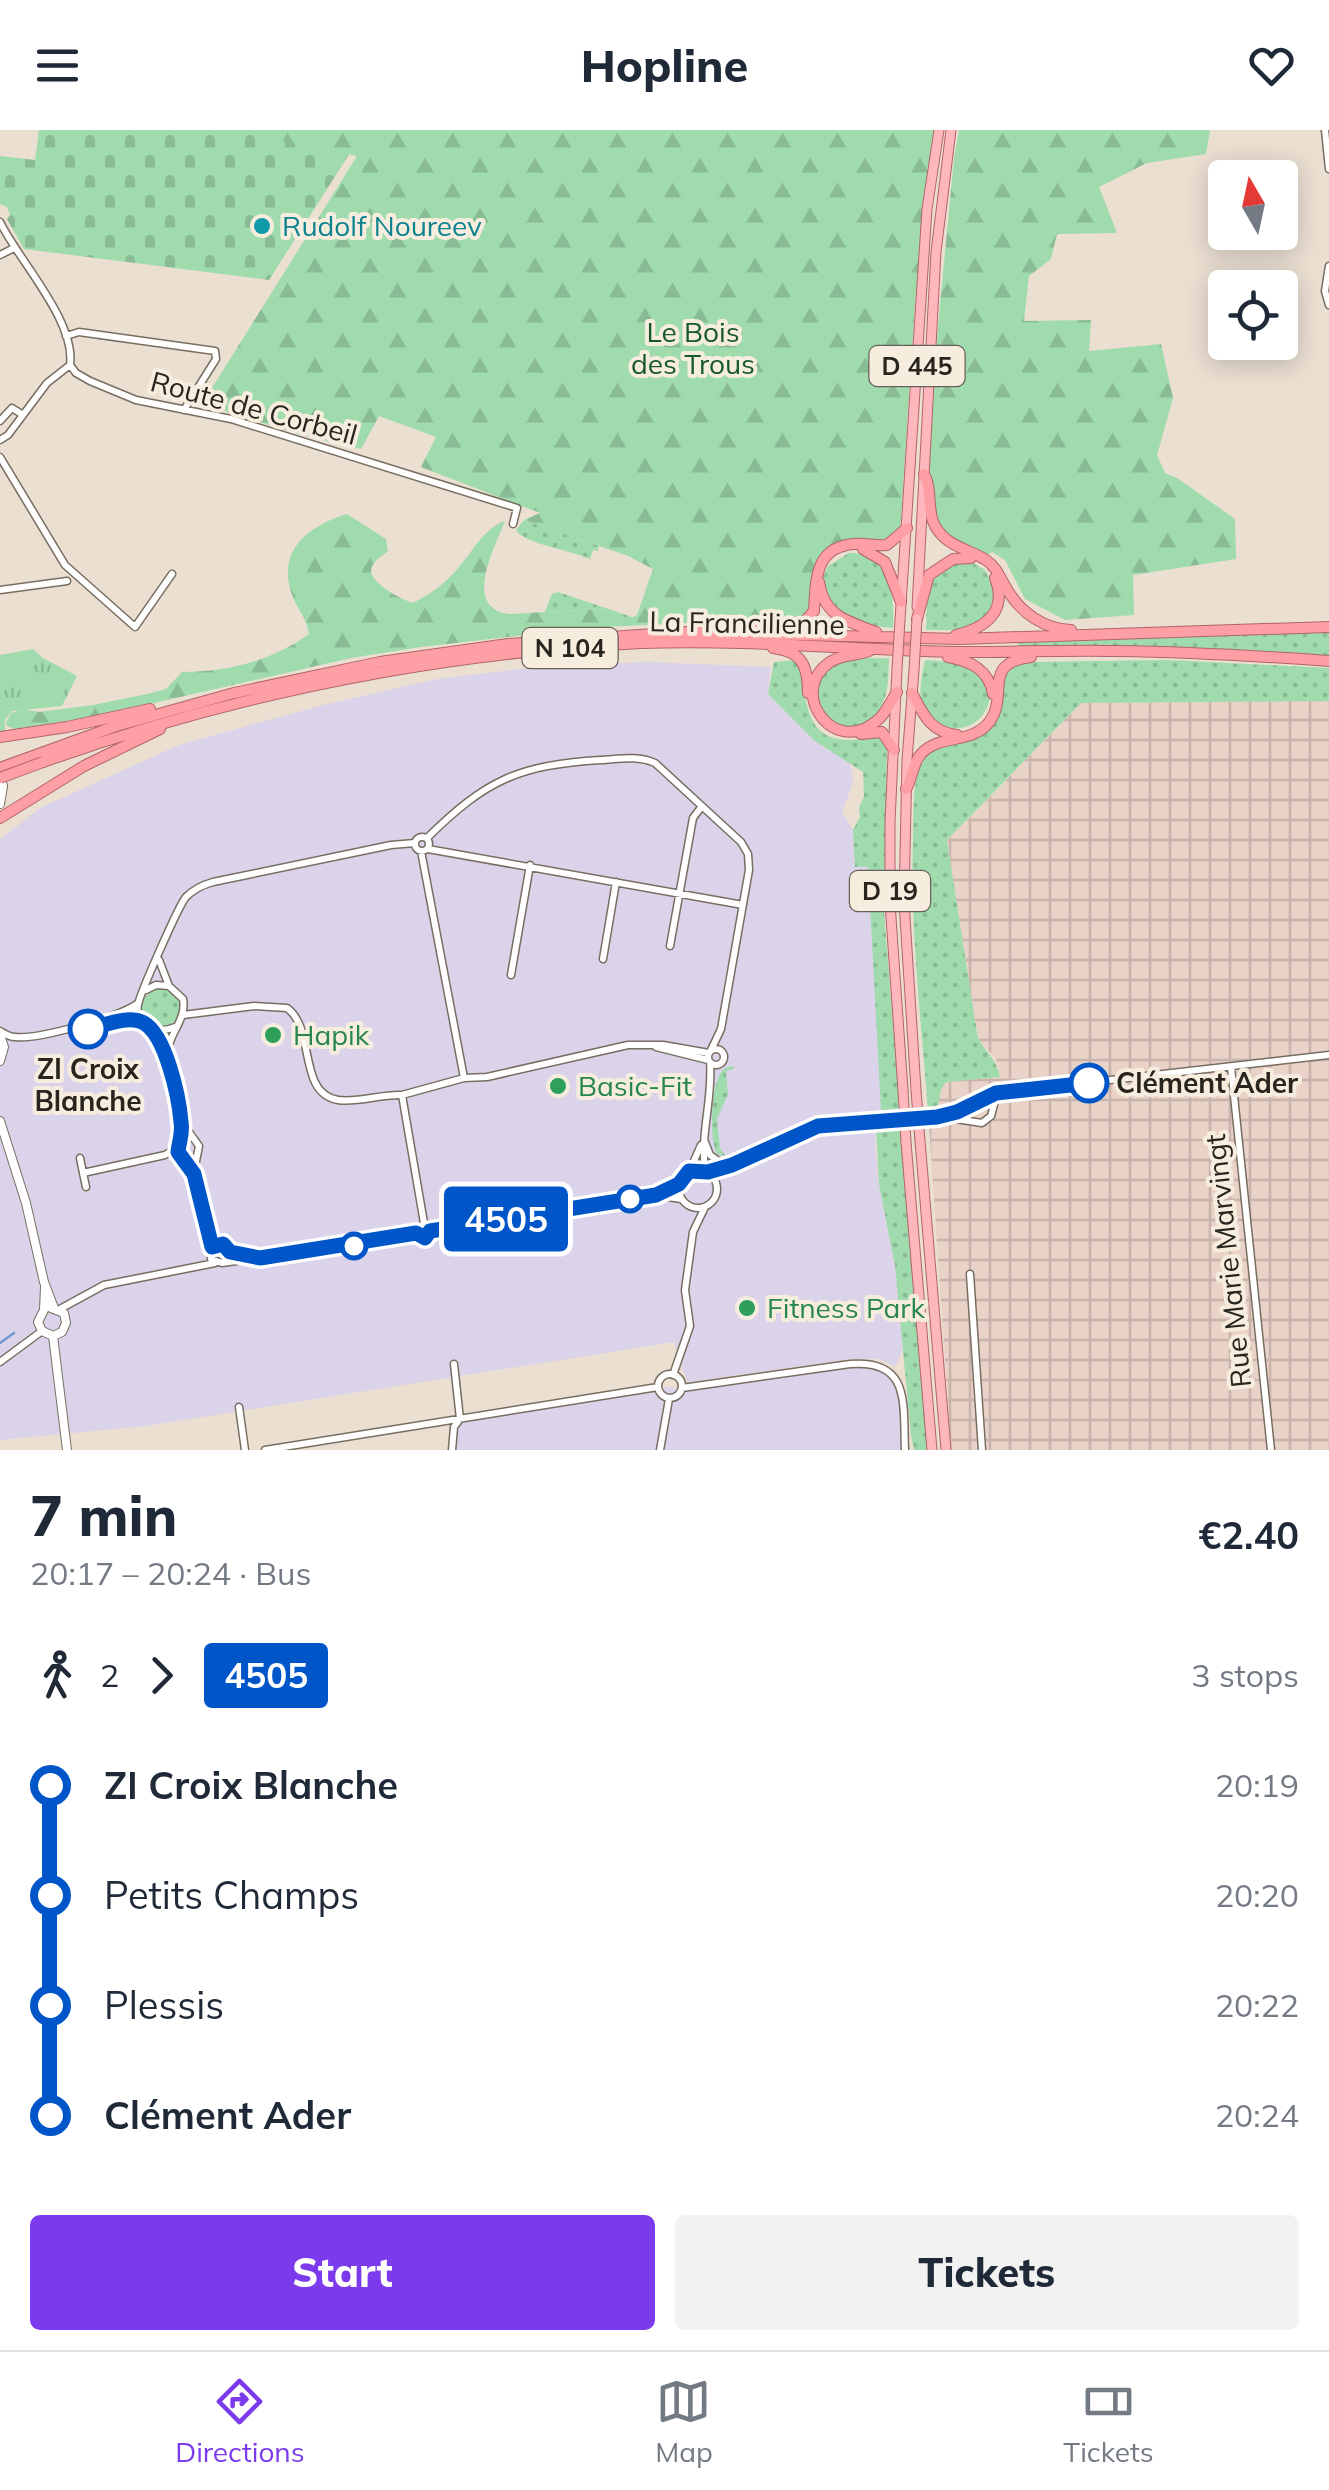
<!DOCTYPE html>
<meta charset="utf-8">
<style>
:root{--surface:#fff;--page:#f2f2f3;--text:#1f2937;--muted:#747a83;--line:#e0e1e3;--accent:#7c3aed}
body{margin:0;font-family:Mulish,sans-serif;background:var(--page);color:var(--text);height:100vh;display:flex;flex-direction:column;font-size:38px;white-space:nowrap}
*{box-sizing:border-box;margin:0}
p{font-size:32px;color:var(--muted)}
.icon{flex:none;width:55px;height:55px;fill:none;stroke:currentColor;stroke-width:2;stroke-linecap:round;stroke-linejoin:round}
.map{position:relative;height:1320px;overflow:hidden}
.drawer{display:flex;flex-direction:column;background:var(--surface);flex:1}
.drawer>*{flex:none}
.badge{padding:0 20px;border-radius:8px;font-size:35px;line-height:65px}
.needle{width:65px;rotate:351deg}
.tools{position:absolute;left:1208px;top:30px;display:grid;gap:20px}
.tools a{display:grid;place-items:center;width:90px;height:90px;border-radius:10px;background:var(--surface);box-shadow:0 5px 25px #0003;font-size:50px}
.map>.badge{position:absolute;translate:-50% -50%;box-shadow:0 0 0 5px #fff}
.legs{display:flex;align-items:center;gap:15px;height:110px;padding:0 30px;font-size:32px}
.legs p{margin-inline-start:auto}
.headline{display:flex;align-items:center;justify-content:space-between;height:170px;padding:0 30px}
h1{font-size:55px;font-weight:800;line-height:75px}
.primary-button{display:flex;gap:20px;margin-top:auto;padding:20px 30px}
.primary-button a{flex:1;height:115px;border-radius:10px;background:var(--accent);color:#fff;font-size:40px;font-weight:800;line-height:115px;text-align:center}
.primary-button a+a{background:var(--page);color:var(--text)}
ul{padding:0 30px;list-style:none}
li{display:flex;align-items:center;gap:35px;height:110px;font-size:38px}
li i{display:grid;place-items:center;width:15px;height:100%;margin:0 12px;background:currentColor}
li i::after{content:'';width:25px;height:25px;margin:-12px;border:8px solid;border-radius:50%;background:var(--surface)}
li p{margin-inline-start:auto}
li:first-child i{background:linear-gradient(#0000 50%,currentColor 0)}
li:last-child i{background:linear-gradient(currentColor 50%,#0000 0)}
header{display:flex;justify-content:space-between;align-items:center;height:130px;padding:0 30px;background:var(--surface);font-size:45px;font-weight:800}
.tab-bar{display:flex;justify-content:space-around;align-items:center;height:140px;border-top:2px solid var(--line);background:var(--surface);font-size:28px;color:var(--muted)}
.tab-bar a{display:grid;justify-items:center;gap:5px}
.tab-bar .selected{color:var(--accent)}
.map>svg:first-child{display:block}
.commercial{fill:#dad3e9}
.industrial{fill:url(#industrial-grid)}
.grass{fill:url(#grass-dots)}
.forest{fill:url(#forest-firs)}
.cemetery{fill:url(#cemetery-stones)}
.park{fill:url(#park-tufts)}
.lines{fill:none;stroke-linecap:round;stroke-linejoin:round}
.stream{stroke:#6e98ce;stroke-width:2.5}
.minor-casing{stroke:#776e61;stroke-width:9}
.tertiary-casing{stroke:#776e61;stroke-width:10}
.secondary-casing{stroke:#776e61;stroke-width:10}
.primary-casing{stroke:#b26468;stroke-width:11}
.trunk-casing{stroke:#b26468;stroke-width:12}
.minor{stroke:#fff;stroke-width:6}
.tertiary{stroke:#fff;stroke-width:8}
.secondary{stroke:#fff;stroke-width:8}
.primary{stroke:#feb7bc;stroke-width:9}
.trunk{stroke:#fe9fa6;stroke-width:10}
.primary-bridge-casing{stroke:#b26468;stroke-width:11;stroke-linecap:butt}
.trunk-bridge-casing{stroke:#b26468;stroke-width:12;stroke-linecap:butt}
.primary-bridge{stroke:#feb7bc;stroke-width:9}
.trunk-bridge{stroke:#fe9fa6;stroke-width:10}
.line-1-casing{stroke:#fff;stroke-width:22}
.line-1{stroke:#0055c8;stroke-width:15}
.culture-dot{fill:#0f9aa8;stroke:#f7edde;stroke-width:4}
.stop-1-dot{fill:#fff;stroke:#0055c8;stroke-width:5}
.leisure-dot{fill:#2e9e5b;stroke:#f7edde;stroke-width:4}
.labels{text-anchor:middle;stroke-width:8;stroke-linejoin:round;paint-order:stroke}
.shield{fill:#f7edde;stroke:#666058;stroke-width:2.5}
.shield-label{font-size:25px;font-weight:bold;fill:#28241e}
.culture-label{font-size:28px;fill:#0d838f;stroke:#f7edde;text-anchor:start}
.park-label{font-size:28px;fill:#14582c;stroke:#f7edde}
.street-label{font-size:28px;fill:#28241e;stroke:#f7edde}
.leisure-label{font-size:28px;fill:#27864d;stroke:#f7edde;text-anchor:start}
.stop-label{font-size:28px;font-weight:bold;fill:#28241e;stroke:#f7edde}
</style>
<header><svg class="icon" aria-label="menu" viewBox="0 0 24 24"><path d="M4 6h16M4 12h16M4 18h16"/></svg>Hopline<svg class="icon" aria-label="heart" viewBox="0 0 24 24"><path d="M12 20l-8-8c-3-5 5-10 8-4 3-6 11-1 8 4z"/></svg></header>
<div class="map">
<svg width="1329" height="1320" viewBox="0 0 1329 1320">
<defs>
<pattern id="industrial-grid" width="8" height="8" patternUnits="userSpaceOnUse" patternTransform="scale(2.5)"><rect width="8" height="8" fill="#e9d2c7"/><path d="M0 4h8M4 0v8" fill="none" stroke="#c8b4aa"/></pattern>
<pattern id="grass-dots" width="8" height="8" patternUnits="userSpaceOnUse" patternTransform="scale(2.5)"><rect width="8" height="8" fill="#9fdbac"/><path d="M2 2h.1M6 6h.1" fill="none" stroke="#89bc94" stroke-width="1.8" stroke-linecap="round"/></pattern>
<pattern id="forest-firs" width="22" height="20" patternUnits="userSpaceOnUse" patternTransform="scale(2.5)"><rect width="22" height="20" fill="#9fdbac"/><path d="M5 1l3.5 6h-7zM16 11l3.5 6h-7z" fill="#89bc94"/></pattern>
<pattern id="cemetery-stones" width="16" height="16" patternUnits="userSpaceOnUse" patternTransform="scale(2.5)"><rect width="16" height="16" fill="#9fdbac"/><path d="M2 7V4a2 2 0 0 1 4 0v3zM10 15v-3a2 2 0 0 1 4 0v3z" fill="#89bc94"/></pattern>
<pattern id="park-tufts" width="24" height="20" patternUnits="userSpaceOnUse" patternTransform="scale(2.5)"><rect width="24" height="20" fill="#9fdbac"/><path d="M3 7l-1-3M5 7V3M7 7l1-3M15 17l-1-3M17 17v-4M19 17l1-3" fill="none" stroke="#89bc94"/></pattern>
</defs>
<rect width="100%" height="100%" fill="#eadfd1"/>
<!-- commercial -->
<path class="commercial" d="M647 532 771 537 768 564 823 617 850 631 853 653 842 682 853 700 855 736H868L883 982 876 998 875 1016 879 1054 895 1136 903 1219 895 1237 880 1229H850L687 1252 674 1212 146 1296 0 1310V709L40 678 179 615 323 575 437 549 537 537Z
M877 1234 900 1255 905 1320H452L454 1297 460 1289 658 1257 682 1258 826 1237Z"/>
<!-- industrial -->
<path class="industrial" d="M1329 571V1320H951L928 980 938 975 941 960 946 952 1000 946 996 929 979 910 977 903 947 711 1081 573Z"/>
<!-- grass -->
<path class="grass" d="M524 390 599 416 598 421 593 420 590 429C571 420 524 414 516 400Z
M849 423C890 423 895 464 893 498L864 495 831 476 823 447 828 436Z
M971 432 985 440 996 460 988 487 964 500H926L927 470 932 448 953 433Z
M558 462 632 487 629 490 600 479 545 482 552 464Z
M1329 501V527L1187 518 1018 516V512Z
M889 528C888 541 889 555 885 567 860 643 773 559 842 531 856 526 874 529 889 528Z
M798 530C808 561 800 609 848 610 860 611 869 605 880 607L887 618 884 782 900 981 881 980 868 737H855L853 700 860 687 859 677 864 667 863 642 815 611 768 564 774 532Z
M925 530C960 533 977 529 990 567 984 606 933 610 922 571 918 559 923 542 925 530Z
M1168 530 1329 538V571L1081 573 947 710 977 903C982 921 996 926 1000 947L946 952 941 960 938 975 928 980C921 889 910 798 913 705 914 683 912 658 920 637 935 602 983 622 999 586 1004 574 1002 561 1003 548L1015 536 1027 532Z
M142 878a19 19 0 1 1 38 0a19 19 0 1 1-38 0Z
M733 936 734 939 726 941 728 964 717 989 720 1018 726 1027 732 1028 717 1024C709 1009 711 959 720 944 724 937 726 938 733 936Z
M901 997 927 1320H914L911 1305 895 1136 879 1054 876 998Z"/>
<!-- forest -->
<path class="forest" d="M226 0H934L915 173 900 404 894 411 851 414 819 434 814 481 785 495 684 493 585 498 421 517 351 528 97 586 15 599 7 596 6 592 11 583 23 579 39 582 93 575 147 564 166 559 182 542C227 542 272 531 309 504 307 491 302 485 296 474 273 426 302 398 347 384L386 409 388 421C382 426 371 432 371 441 372 454 402 470 413 473 431 464 446 453 459 437 473 421 484 398 505 391 495 417 461 479 510 484L600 479 629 489 637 485 653 439 628 426 524 390 540 383 421 337 436 307 379 286 361 319 298 304 202 274 357 26Z
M959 0H1210L1206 24 1147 33 1099 57 1117 103 1057 104 1051 129 1029 146 1024 191 1091 190 1089 221 1161 214 1173 268 1157 325 1165 343 1177 348 1235 389 1236 429 1133 445 1134 485 1065 490 1025 469 1005 430 992 422 983 428 936 397 924 344 954 28Z"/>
<!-- cemetery -->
<path class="cemetery" d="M39 0H226L350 23 269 150 24 119 7 89 10 85 7 77 0 74V26L35 30Z"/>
<!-- park -->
<path class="park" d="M33 519 43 528 77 546 62 576 12 581 5 589V603H0V525Z"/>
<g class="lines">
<!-- stream -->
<path class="stream" d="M99 208 127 212
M0 1213 14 1203"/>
<!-- minor casing -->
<g class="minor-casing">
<path id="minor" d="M1325 0 1329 39
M0 92C19 131 76 191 70 235
M0 125 14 118
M1329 136 1325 161 1329 175
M66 206 79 202 215 221 216 229 184 280
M70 235 76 243 90 251 136 270 231 289 517 378 513 394
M0 291 12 278 23 285
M0 310 8 305 47 253 70 235
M0 327 65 435 135 497 172 444
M0 460 67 451
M415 714a7 7 0 1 1 14 0a7 7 0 1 1-14 0Z
M427 708C486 650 518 635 601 630 619 629 638 625 655 633L741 712 748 724 749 740 721 899 711 920
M428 719 743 775
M421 721 464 948
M670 816 693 688 702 676
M603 829 616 752
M159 830 169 856
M511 845 530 735
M146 860 156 855 169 856 183 869C187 890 169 902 167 924
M183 885 254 876 287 878C316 899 297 963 338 970 358 973 381 964 402 965
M175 897C158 905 134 897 138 875 140 863 179 775 186 767 194 759 202 755 213 752L391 715 415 713
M151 900C172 931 183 974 181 1012
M0 901C5 904 9 907 15 907 37 910 119 887 137 874
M656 917 708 930
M708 927a8 8 0 1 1 16 0a8 8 0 1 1-16 0Z
M1231 937 1271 1320
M943 987 982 993 991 986 995 971 1006 962
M184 995 199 1016 194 1041
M705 1012 710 1025 725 1036
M80 1028 83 1043 165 1025 178 1017
M186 1030 194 1044 212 1116
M679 1059a19 19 0 1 1 38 0a19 19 0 1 1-38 0Z
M690 1040 701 1015
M705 1040C700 1003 713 969 710 932
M708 1042 732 1035 810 998 937 987 969 977 973 972 997 963 1329 925
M83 1043 86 1057
M424 1093 402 965 464 948 487 947 628 915H663L709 923
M430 1101 424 1093 416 1101 419 1107 425 1108 430 1101 656 1065 681 1069
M334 1119 416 1103
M228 1130 230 1123 226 1115 217 1114 212 1117 211 1129 222 1133 309 1121 366 1107H396
M970 1144 982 1320
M60 1179 104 1155 215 1133
M0 1232 42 1201
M658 1256a12 12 0 1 1 24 0a12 12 0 1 1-24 0Z
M673 1245 690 1196 685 1160 693 1102 705 1077
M682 1258 850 1234C911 1229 903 1274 905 1320
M239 1277 245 1320
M265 1320 658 1257
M452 1320 454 1297 460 1289 454 1234
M660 1320 669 1269"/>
</g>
<!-- tertiary casing -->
<g class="tertiary-casing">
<path id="tertiary" d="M0 905 4 917 0 931
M0 991 26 1073 44 1152 54 1178
M45 1157 44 1180 38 1192 42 1201 53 1206
M51 1178 64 1183 66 1193 62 1202 53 1206
M53 1206 67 1320"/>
</g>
<!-- secondary casing -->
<g class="secondary-casing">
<path id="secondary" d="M0 674 3 656 0 645"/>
</g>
<!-- primary casing -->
<g class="primary-casing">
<path id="primary" d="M917 477 936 122 951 0
M900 490 927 79 939 0
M897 539 890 692V773L903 960
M914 540 907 630 904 772 916 960
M920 1011 946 1320
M906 1012 932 1320"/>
</g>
<!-- trunk casing -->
<g class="trunk-casing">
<path id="trunk" d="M924 344C933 360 926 379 935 396 947 417 967 418 986 430 997 437 1001 450 1008 461 1022 484 1045 499 1071 500
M863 419 885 432 901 472
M819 452C824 487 848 491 876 502
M917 489 929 445 953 429 971 428
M750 496 804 492 814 481C816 451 814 417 854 414 865 413 875 416 887 415L907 398
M956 505C986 498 1008 481 995 448
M773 518C802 521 808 536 808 563
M869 521C856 526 842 524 830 532 786 562 835 630 879 589 887 581 891 571 897 562
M948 527C971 531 989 540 993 564
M912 563C923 584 930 602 957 605
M861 604 882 602 894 620
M0 607 67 597 150 579
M43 632C235 564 437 523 641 513 748 509 853 520 959 522 1012 522 1065 520 1117 521 1188 522 1259 526 1329 531
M0 638 116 596 234 563 380 532 508 514 683 502 960 509 1329 497
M906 659C913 648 912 634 921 624 940 603 973 615 990 591 1009 564 981 533 1031 527
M0 688 84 636 160 599"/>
</g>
<!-- minor -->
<use href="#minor" class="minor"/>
<!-- tertiary -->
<use href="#tertiary" class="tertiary"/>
<!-- secondary -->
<use href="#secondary" class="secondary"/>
<!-- primary -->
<use href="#primary" class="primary"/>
<!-- trunk -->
<use href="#trunk" class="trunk"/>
<!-- primary-bridge casing -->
<g class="primary-bridge-casing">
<path id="primary-bridge" d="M897 539 900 490
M914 540 917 489
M903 960 906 1012
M916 960 920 1011"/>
</g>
<!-- trunk-bridge casing -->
<g class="trunk-bridge-casing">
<path id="trunk-bridge" d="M0 648 43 632"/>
</g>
<!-- primary-bridge -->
<use href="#primary-bridge" class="primary-bridge"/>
<!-- trunk-bridge -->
<use href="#trunk-bridge" class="trunk-bridge"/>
</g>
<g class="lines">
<!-- line-1 casing -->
<g class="line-1-casing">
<path id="line-1" d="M88 899C103 896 127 885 142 892 166 903 179 968 181 992 183 1004 179 1011 178 1022L194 1044 212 1117 223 1114 230 1122 260 1128 416 1103 425 1108 430 1101 656 1065 679 1054 689 1041 708 1042 732 1035 818 996 937 987 957 982 996 963 1089 953"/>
</g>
<!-- line-1 -->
<use href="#line-1" class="line-1"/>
</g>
<!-- markers -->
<circle class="culture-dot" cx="262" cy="96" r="10"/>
<g class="stop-1-dot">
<circle cx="88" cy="899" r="18"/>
<circle cx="1089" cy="953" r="18"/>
<circle cx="630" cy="1069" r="12"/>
<circle cx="354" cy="1116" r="12"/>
</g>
<g class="leisure-dot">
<circle cx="273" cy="905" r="10"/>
<circle cx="558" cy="956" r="10"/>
<circle cx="747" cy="1178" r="10"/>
</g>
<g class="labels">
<!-- shield labels -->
<g class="shield">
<rect x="869.5" y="216" width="95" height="40" rx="8"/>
<rect x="522.5" y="498" width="95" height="40" rx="8"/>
<rect x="850" y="741" width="80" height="40" rx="8"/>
</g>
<g class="shield-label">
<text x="917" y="245">D 445</text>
<text x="570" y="527">N 104</text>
<text x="890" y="770">D 19</text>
</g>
<!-- culture labels -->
<g class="culture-label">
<text x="282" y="106">Rudolf Noureev</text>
</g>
<!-- park labels -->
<g class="park-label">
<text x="693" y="212">Le Bois<tspan x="693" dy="32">des Trous</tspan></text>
</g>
<!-- street labels -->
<g class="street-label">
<text transform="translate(254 278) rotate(15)" y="10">Route de Corbeil</text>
<text transform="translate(747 493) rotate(1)" y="10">La Francilienne</text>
<text transform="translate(1228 1131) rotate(-96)" y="10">Rue Marie Marvingt</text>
</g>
<!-- leisure labels -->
<g class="leisure-label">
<text x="293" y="915">Hapik</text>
<text x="578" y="966">Basic-Fit</text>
<text x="767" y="1188">Fitness Park</text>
</g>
<!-- stop labels -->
<g class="stop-label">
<text x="88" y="949">ZI Croix<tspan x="88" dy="32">Blanche</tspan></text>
<text x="1116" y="963" text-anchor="start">Clément Ader</text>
</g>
</g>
</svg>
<div class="tools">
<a><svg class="needle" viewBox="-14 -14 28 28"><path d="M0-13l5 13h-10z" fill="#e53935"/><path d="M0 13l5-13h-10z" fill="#747a83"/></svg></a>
<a><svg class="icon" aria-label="locate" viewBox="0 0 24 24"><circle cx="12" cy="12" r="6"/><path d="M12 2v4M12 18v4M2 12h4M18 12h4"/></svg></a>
</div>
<b class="badge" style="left:506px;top:1089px;background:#0055c8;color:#fff">4505</b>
</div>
<section class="drawer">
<div class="headline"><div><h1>7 min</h1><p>20:17 – 20:24 · Bus</p></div><b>€2.40</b></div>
<div class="legs"><svg class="icon" aria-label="walk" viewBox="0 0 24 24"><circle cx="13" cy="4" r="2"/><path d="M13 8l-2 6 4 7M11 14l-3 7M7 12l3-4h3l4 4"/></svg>2<svg class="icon" aria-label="forward" viewBox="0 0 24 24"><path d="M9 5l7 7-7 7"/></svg><b class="badge" style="background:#0055c8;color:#fff">4505</b><p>3 stops</p></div>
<ul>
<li><i style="color:#0055c8"></i><b>ZI Croix Blanche</b><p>20:19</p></li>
<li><i style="color:#0055c8"></i><span>Petits Champs</span><p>20:20</p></li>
<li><i style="color:#0055c8"></i><span>Plessis</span><p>20:22</p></li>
<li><i style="color:#0055c8"></i><b>Clément Ader</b><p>20:24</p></li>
</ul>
<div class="primary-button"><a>Start</a><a>Tickets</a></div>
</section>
<nav class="tab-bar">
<a class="selected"><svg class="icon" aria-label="directions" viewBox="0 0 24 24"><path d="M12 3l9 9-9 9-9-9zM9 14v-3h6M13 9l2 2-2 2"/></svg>Directions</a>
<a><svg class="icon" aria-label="map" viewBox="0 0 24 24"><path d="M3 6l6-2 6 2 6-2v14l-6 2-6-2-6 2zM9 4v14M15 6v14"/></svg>Map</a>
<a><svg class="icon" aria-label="tickets" viewBox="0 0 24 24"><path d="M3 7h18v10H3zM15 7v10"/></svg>Tickets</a>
</nav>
